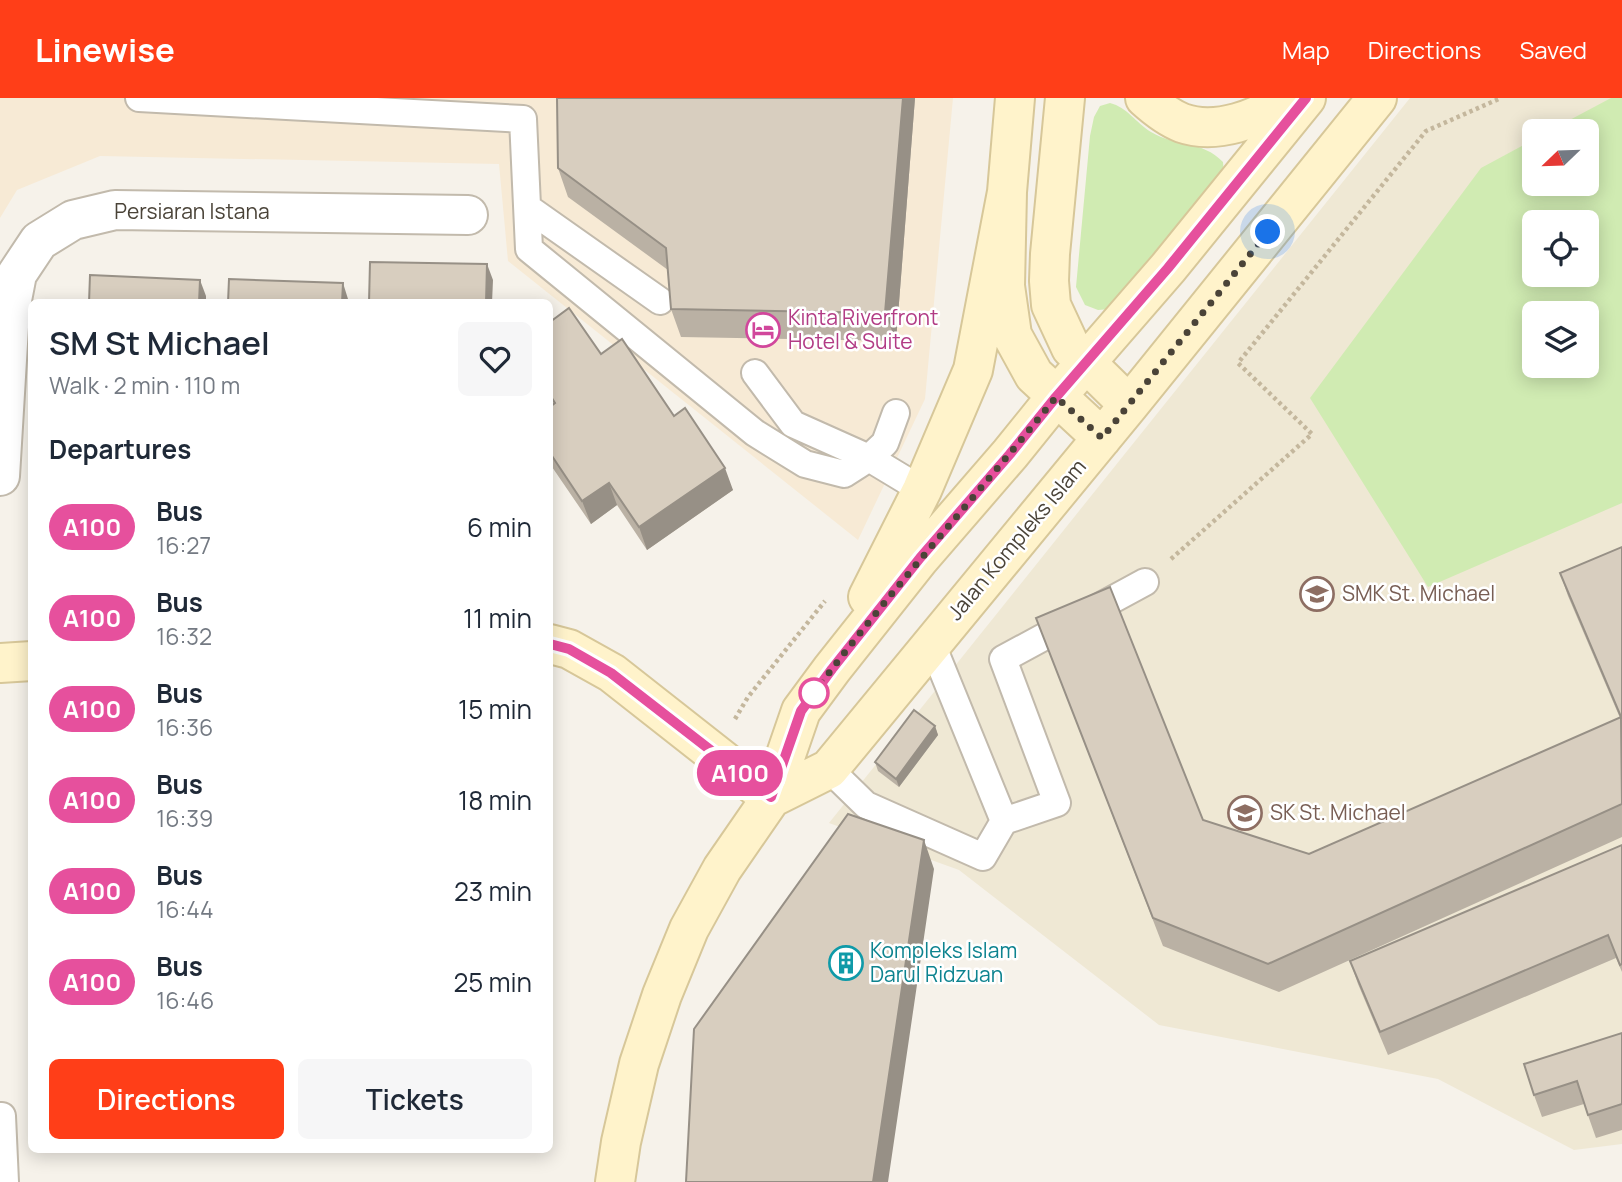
<!DOCTYPE html>
<meta charset="utf-8">
<style>
:root{--surface:#fff;--page:#f6f6f7;--text:#1f2937;--muted:#747a83;--accent:#ff3e18}
body{margin:0;font-family:Manrope,sans-serif;background:var(--page);color:var(--text);height:100vh;display:flex;flex-direction:column;font-size:26px;white-space:nowrap}
*{box-sizing:border-box;margin:0}
p{font-size:23px;color:var(--muted)}
.icon{flex:none;width:38px;height:38px;fill:none;stroke:currentColor;stroke-width:2;stroke-linecap:round;stroke-linejoin:round}
.map{position:relative;flex:1;overflow:hidden}
.side{position:absolute;left:28px;top:201px;width:525px;height:854px;display:flex;flex-direction:column;background:var(--surface);border-radius:10px;box-shadow:0 4px 18px #0003}
.side>*{flex:none}
.badge{padding:0 14px;border-radius:23px;font-size:24px;line-height:46px}
.needle{width:46px;rotate:247deg}
.controls{position:absolute;left:1522px;top:21px;display:grid;gap:14px}
.controls a{display:grid;place-items:center;width:77px;height:77px;border-radius:10px;background:var(--surface);box-shadow:0 4px 18px #0003;font-size:35px}
.you{position:absolute;width:35px;height:35px;margin:-18px;border:5px solid #fff;border-radius:50%;background:#1a73e8;box-shadow:0 0 0 10px #1a73e833}
.map>.badge{position:absolute;translate:-50% -50%;box-shadow:0 0 0 4px #fff}
h2{padding:0 21px;font-size:26px;line-height:63px}
.round{display:grid;place-items:center;flex:none;width:74px;height:74px;border-radius:10px;background:var(--page)}
.head{display:flex;align-items:center;justify-content:space-between;height:119px;padding:0 21px}
h1{font-size:33px;font-weight:600;line-height:52px}
.action{display:flex;gap:14px;margin-top:auto;padding:14px 21px}
.action a{flex:1;height:80px;border-radius:10px;background:var(--accent);color:#fff;font-size:28px;font-weight:600;line-height:80px;text-align:center}
.action a+a{background:var(--page);color:var(--text)}
ul{padding:0;list-style:none}
li{display:flex;align-items:center;gap:21px;height:91px;padding:0 21px}
li div{flex:1}
li b{display:block;font-size:26px}
li em{font-style:normal}
li .badge{min-width:77px;font-weight:700;text-align:center}
header{display:flex;align-items:center;gap:42px;box-sizing:border-box;height:98px;padding:0 35px;background:var(--accent);color:#fff}
header strong{font-size:33px}
nav{display:flex;gap:38px;margin-inline-start:auto;font-size:24px}
.map>svg:first-child{display:block}
.commercial{fill:#f7ead5}
.education{fill:#efe8d4;fill-rule:evenodd}
.green{fill:#d0ebb2;fill-rule:evenodd}
.lines{fill:none;stroke-linecap:round;stroke-linejoin:round}
.lane-casing{stroke:#c2baac;stroke-width:30}
.street-casing{stroke:#c2baac;stroke-width:42}
.secondary-casing{stroke:#d7c799;stroke-width:42}
.path{stroke:#c4b79d;stroke-width:4.5;stroke-dasharray:3.5 3.5;stroke-linecap:butt}
.lane{stroke:#fff;stroke-width:26}
.street{stroke:#fff;stroke-width:38}
.secondary{stroke:#fff3cb;stroke-width:38}
.wall{fill:#bab1a4}
.shaded-wall{fill:#979086}
.building{fill:#d8cebf;stroke:#979086;stroke-width:2}
.line-casing{stroke:#fff;stroke-width:16}
.line{stroke:#e6509d;stroke-width:10}
.walk{stroke:#4a4338;stroke-width:7;stroke-dasharray:0 12.6}
.stop-dot{fill:#fff;stroke:#e6509d;stroke-width:3.5}
.labels{text-anchor:middle;stroke-width:5;stroke-linejoin:round;paint-order:stroke}
.street-label{font-size:21px;fill:#4a4338;stroke:#fff}
.hotel-label{font-size:21px;fill:#b23c85;stroke:#fff;text-anchor:start}
.education-label{font-size:21px;fill:#785e54;stroke:#fff;text-anchor:start}
.culture-label{font-size:21px;fill:#0d838f;stroke:#fff;text-anchor:start}
</style>
<header>
<strong>Linewise</strong>
<nav><a>Map</a><a>Directions</a><a>Saved</a></nav>
</header>
<div class="map">
<svg width="1622" height="1084" viewBox="0 0 1622 1084">
<rect width="100%" height="100%" fill="#f6f2ea"/>
<!-- commercial -->
<path class="commercial" d="M0 0H953L925 301 858 442 508 163 499 66 100 58 17 92 0 120Z"/>
<!-- education -->
<path class="education" d="M1410 0H1622V1046L1574 1052 1438 981 1159 927 959 772 829 725ZM1535 33H1587V86H1535ZM1535 124H1587V177H1535ZM1535 215H1587V268H1535Z"/>
<!-- green -->
<path class="green" d="M1611 0H1622V405L1428 489 1310 300 1481 70 1535 41V86H1587V33H1549ZM1535 124H1587V177H1535ZM1535 215H1587V268H1535Z
M1110 5C1127 9 1136 25 1151 34 1176 49 1202 42 1223 64L1224 76 1109 211 1098 212 1085 207 1076 189 1090 38 1094 19 1100 8Z"/>
<g class="lines">
<!-- lane casing -->
<g class="lane-casing">
<path id="lane" d="M139 0 523 21 529 151 755 335 805 366 844 376 869 360 885 345 896 315
M528 110 660 203
M755 275 793 326 869 360 922 392
M829 671 866 707 983 759 1004 723 931 544
M1004 723 1057 705 1003 561 1145 484
M0 1019 2 1018 5 1084"/>
</g>
<!-- street casing -->
<g class="street-casing">
<path id="street" d="M0 378 10 212 17 176 39 143 73 122 115 112 468 117"/>
</g>
<!-- secondary casing -->
<g class="secondary-casing">
<path id="secondary" d="M1015 0 1007 94 1005 188 1012 237 1034 277 1102 340
M1065 0 1050 156 1049 183 1051 207 1071 250 1129 307
M1145 0C1155 9 1169 20 1182 25 1216 37 1260 21 1287 0
M868 499 922 392 973 272 1007 94
M550 546 569 551 612 575 771 700
M0 565 32 563
M771 700 829 671 1129 307 1377 0
M615 1084 621 1044 639 966 662 897 689 831 722 771 771 700 801 613 832 571 920 460 1010 356 1056 299 1168 170 1306 0"/>
</g>
<!-- path -->
<path class="path" d="M1171 461 1312 336 1238 265 1426 33 1501 0
M735 621 748 599 825 503"/>
<!-- lane -->
<use href="#lane" class="lane"/>
<!-- street -->
<use href="#street" class="street"/>
<!-- secondary -->
<use href="#secondary" class="secondary"/>
</g>
<!-- wall -->
<path class="wall" d="M557 0H915L896 243 681 239 671 211 668 172 568 99 558 70Z
M550 224 601 256 674 318 733 392 647 452 617 407 591 426 550 366Z
M1622 449V739L1279 894 1163 848 1036 520 1203 722 1309 756 1620 620 1568 498 1560 475Z
M935 628 938 637 899 689 878 673 875 664Z
M1622 747V874L1616 860 1388 957 1358 886 1350 863Z
M1622 935V1032L1596 1040 1584 1006 1542 1019 1534 997Z"/>
<!-- shaded-wall -->
<path class="shaded-wall" d="M903 0H915L896 243 885 215Z
M487 166 493 182 492 205H486Z
M200 182 206 198V205H199Z
M343 185 348 201V205H342Z
M725 370 733 392 647 452 639 429Z
M609 385 617 407 591 426 582 403Z
M935 628 938 637 899 689 896 681Z
M924 742 934 771 888 1084H873Z"/>
<!-- building -->
<path class="building" d="M557 0H903L885 215 671 211 666 150 558 70Z
M370 164 487 166 486 205H369Z
M90 177 200 182 199 205H89Z
M229 181 343 185 342 205H228Z
M569 210 601 256 622 241 674 318 685 310 725 370 639 429 609 385 582 403 550 355V309L555 305 550 297V224Z
M1622 449V621L1560 475Z
M1110 489 1203 722 1309 756 1621 619 1622 706 1268 866 1153 820 1036 520Z
M914 612 935 628 896 681 875 664Z
M848 716 924 742 873 1084H686L694 931Z
M1622 747V866L1620 867 1608 837 1380 934 1350 863Z
M1622 935V1006L1588 1017 1577 983 1534 997 1524 966Z"/>
<g class="lines">
<!-- line casing -->
<g class="line-casing">
<path id="line" d="M550 546 569 551 611 575 771 699 801 613 832 571 920 460 1010 356 1056 299 1168 170 1306 0"/>
</g>
<!-- line -->
<use href="#line" class="line"/>
<!-- walk -->
<path class="walk" d="M814 595C890 492 976 399 1056 299L1102 340 1268 134"/>
</g>
<!-- icons -->
<defs>
<g id="hotel-ring" transform="scale(1.75)"><circle r="9.5" fill="#fff" stroke="#d1479c" stroke-width="1.5"/><path d="M-6-4.5h1.5V1H6V5H4.5V3h-9V5H-6ZM-4 0a1.8 1.8 0 1 1 3.6 0ZM.5 0V-2.5h3Q6-2.5 6 0Z" fill="#d1479c"/></g>
<g id="school-ring" transform="scale(1.75)"><circle r="9.5" fill="#fff" stroke="#8d6e63" stroke-width="1.5"/><path d="M0-5L7-2L0 1L-7-2ZM-4 1L0 2.5L4 1V4Q0 6-4 4Z" fill="#8d6e63"/></g>
<g id="building-ring" transform="scale(1.75)"><circle r="9.5" fill="#fff" stroke="#0f9aa8" stroke-width="1.5"/><path d="M-4-6H4V6H1V3H-1V6H-4ZM-2.5-4.3h1.7v1.8h-1.7ZM.8-4.3h1.7v1.8H.8ZM-2.5-1h1.7V.8h-1.7ZM.8-1h1.7V.8H.8Z" fill="#0f9aa8"/></g>
</defs>
<g fill-rule="evenodd">
<use href="#hotel-ring" x="763" y="232"/>
<use href="#school-ring" x="1317" y="496"/>
<use href="#school-ring" x="1245" y="715"/>
<use href="#building-ring" x="846" y="865"/>
</g>
<!-- markers -->
<circle class="stop-dot" cx="814" cy="595" r="14"/>
<g class="labels">
<!-- street labels -->
<g class="street-label">
<text x="192" y="121">Persiaran Istana</text>
<text transform="translate(1017 442) rotate(-50)" y="7">Jalan Kompleks Islam</text>
</g>
<!-- hotel labels -->
<g class="hotel-label">
<text x="788" y="227">Kinta Riverfront<tspan x="788" dy="24">Hotel &amp; Suite</tspan></text>
</g>
<!-- education labels -->
<g class="education-label">
<text x="1342" y="503">SMK St. Michael</text>
<text x="1270" y="722">SK St. Michael</text>
</g>
<!-- culture labels -->
<g class="culture-label">
<text x="870" y="860">Kompleks Islam<tspan x="870" dy="24">Darul Ridzuan</tspan></text>
</g>
</g>
</svg>
<div class="controls">
<a><svg class="needle" viewBox="-14 -14 28 28"><path d="M0-13l5 13h-10z" fill="#e53935"/><path d="M0 13l5-13h-10z" fill="#747a83"/></svg></a>
<a><svg class="icon" aria-label="locate" viewBox="0 0 24 24"><circle cx="12" cy="12" r="6"/><path d="M12 2v4M12 18v4M2 12h4M18 12h4"/></svg></a>
<a><svg class="icon" aria-label="layers" viewBox="0 0 24 24"><path d="M12 4l9 5-9 5-9-5zM3 14l9 5 9-5"/></svg></a>
</div>
<div class="you" style="left:1268px;top:134px"></div>
<b class="badge" style="left:740px;top:675px;background:#e6509d;color:#fff">A100</b>
<section class="side">
<div class="head"><div><h1>SM St Michael</h1><p>Walk · 2 min · 110 m</p></div><a class="round"><svg class="icon" aria-label="heart" viewBox="0 0 24 24"><path d="M12 20l-8-8c-3-5 5-10 8-4 3-6 11-1 8 4z"/></svg></a></div>
<h2>Departures</h2>
<ul>
<li><span class="badge" style="background:#e6509d;color:#fff">A100</span><div><b>Bus</b><p>16:27</p></div><em>6 min</em></li>
<li><span class="badge" style="background:#e6509d;color:#fff">A100</span><div><b>Bus</b><p>16:32</p></div><em>11 min</em></li>
<li><span class="badge" style="background:#e6509d;color:#fff">A100</span><div><b>Bus</b><p>16:36</p></div><em>15 min</em></li>
<li><span class="badge" style="background:#e6509d;color:#fff">A100</span><div><b>Bus</b><p>16:39</p></div><em>18 min</em></li>
<li><span class="badge" style="background:#e6509d;color:#fff">A100</span><div><b>Bus</b><p>16:44</p></div><em>23 min</em></li>
<li><span class="badge" style="background:#e6509d;color:#fff">A100</span><div><b>Bus</b><p>16:46</p></div><em>25 min</em></li>
</ul>
<div class="action"><a>Directions</a><a>Tickets</a></div>
</section>
</div>
